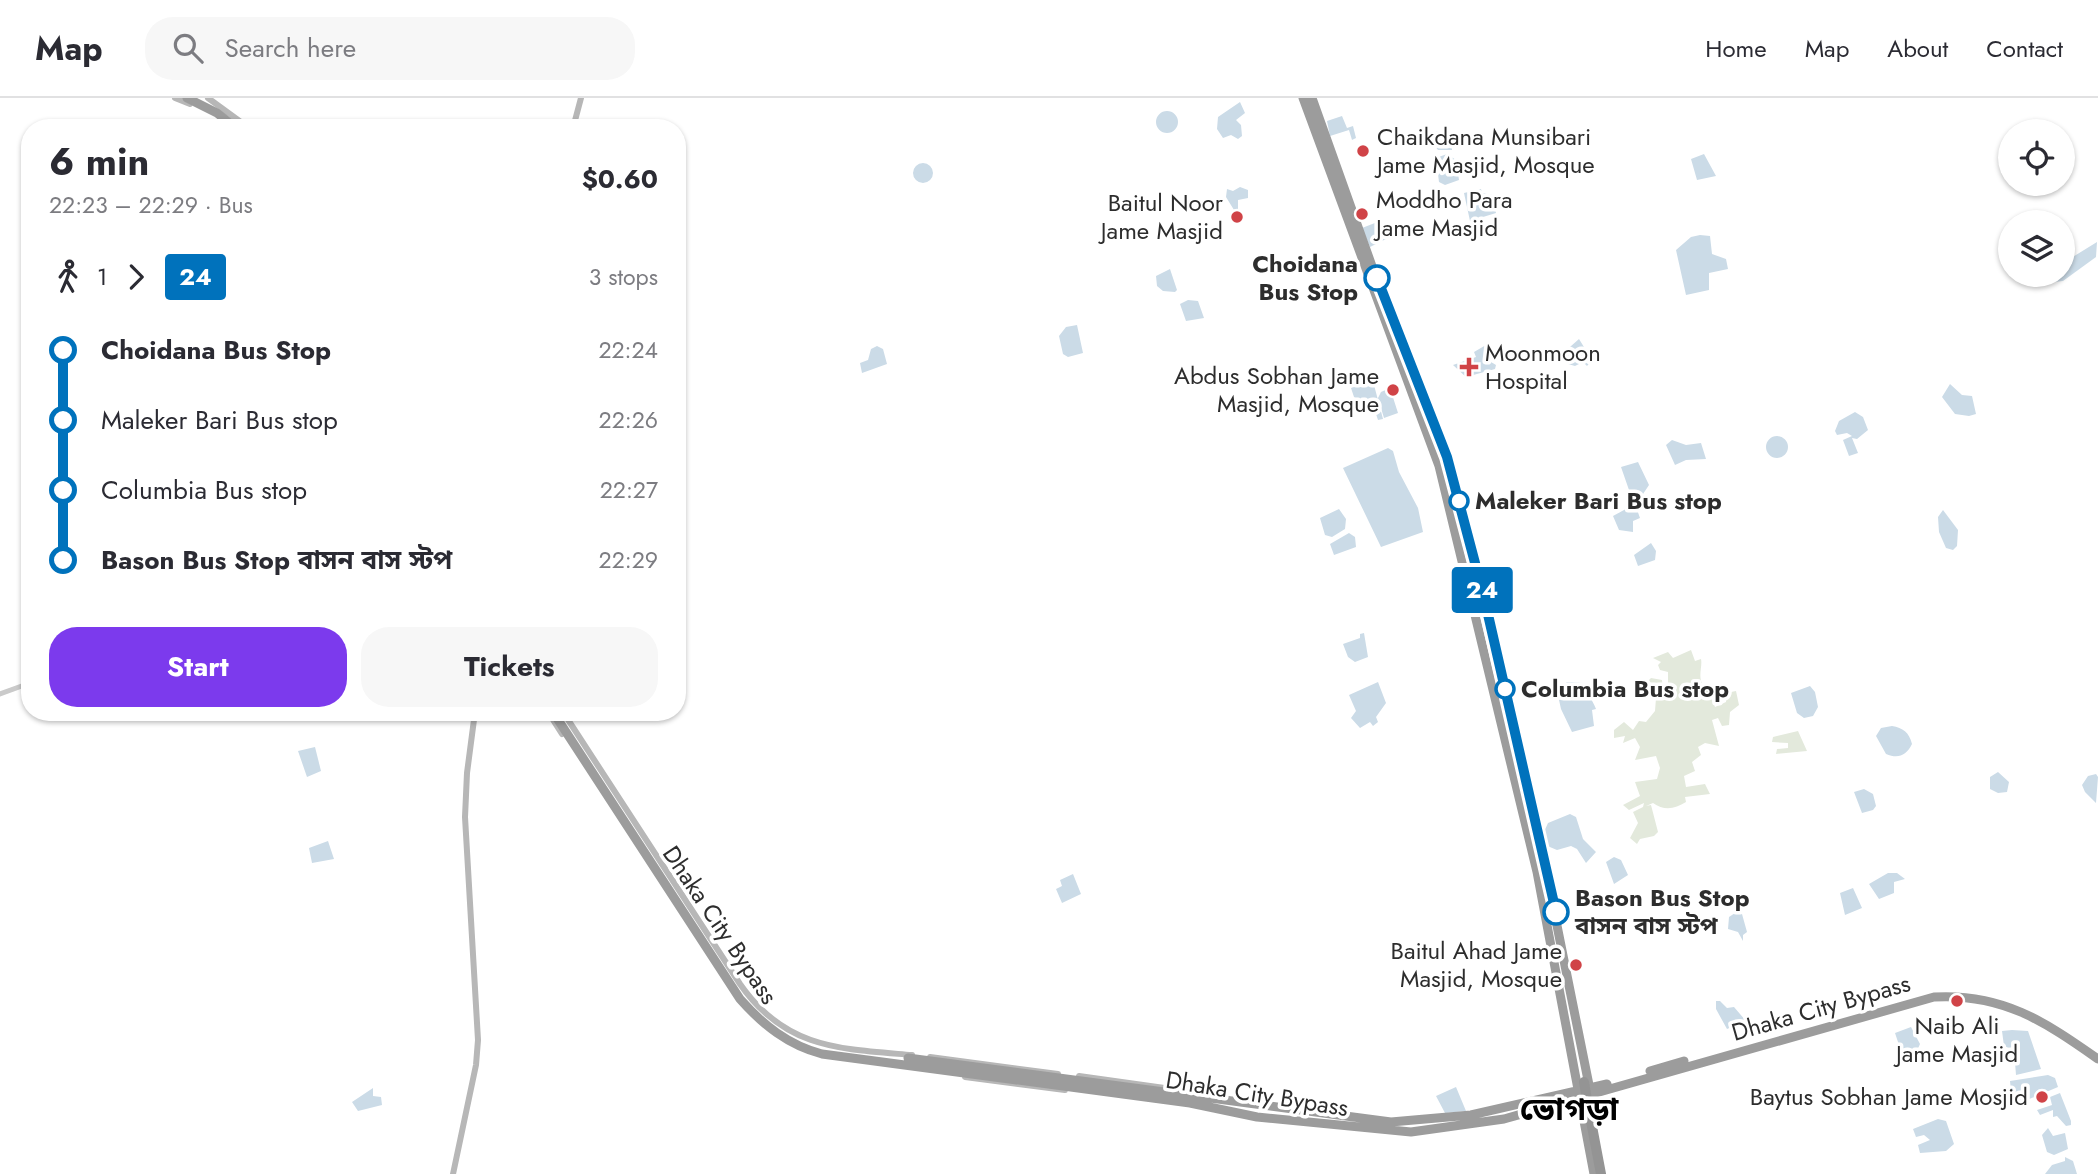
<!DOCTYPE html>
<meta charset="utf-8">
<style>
:root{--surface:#fff;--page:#f7f7f7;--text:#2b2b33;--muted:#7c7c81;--line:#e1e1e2;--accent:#7c3aed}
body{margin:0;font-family:Jost,"Noto Sans Bengali",sans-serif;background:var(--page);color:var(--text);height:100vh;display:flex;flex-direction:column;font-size:26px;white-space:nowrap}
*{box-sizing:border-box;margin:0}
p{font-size:23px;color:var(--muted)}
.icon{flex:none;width:38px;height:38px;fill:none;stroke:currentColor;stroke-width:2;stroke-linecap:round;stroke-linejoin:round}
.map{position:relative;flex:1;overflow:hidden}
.panel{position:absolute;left:21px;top:21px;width:665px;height:602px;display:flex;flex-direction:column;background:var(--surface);border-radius:28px;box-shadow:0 2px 5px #0004}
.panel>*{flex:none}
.badge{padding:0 14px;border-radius:5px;font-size:24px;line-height:46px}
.controls{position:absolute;left:1998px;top:21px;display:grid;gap:14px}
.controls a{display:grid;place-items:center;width:77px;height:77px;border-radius:50%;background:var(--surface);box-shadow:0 2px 5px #0004;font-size:35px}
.map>.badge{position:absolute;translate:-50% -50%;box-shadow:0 0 0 4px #fff}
.legs{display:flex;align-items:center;gap:10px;height:77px;padding:0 28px;font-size:23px}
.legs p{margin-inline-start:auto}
.headline{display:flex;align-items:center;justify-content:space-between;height:119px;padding:0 28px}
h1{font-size:38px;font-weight:700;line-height:52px}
.cta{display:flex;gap:14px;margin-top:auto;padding:14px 28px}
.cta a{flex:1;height:80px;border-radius:28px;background:var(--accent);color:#fff;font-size:28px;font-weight:700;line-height:80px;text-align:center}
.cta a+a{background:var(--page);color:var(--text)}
ul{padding:0 28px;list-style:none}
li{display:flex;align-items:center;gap:24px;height:70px;font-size:26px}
li i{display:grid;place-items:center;width:10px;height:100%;margin:0 9px;background:currentColor}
li i::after{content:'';width:18px;height:18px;margin:-9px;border:5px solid;border-radius:50%;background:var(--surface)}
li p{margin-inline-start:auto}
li:first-child i{background:linear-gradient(#0000 50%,currentColor 0)}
li:last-child i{background:linear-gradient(currentColor 50%,#0000 0)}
header{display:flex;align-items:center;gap:42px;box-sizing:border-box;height:98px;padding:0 35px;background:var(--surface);border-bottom:2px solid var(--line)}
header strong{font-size:33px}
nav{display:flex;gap:38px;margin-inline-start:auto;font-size:24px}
.search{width:490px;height:63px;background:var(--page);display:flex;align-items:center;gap:18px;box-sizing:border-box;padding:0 24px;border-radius:28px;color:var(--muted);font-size:26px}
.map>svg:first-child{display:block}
.green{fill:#e3e9dc}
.water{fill:#cbdbe7}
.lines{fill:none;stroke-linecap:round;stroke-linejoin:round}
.tertiary{stroke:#cacaca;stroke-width:5}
.secondary{stroke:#b7b7b7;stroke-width:6}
.trunk{stroke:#9c9c9c;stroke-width:9}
.motorway{stroke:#949494;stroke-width:10}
.motorway-bridge{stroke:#949494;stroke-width:10}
.line-1-casing{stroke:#fff;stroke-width:16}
.line-1{stroke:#0072bc;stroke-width:10}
.poi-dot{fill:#d04347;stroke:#fff;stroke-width:2.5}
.stop-1-dot{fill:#fff;stroke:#0072bc;stroke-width:3.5}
.labels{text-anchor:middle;stroke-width:7;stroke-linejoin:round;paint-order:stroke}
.poi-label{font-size:24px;fill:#2d2d2d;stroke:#fff;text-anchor:end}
.stop-label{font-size:24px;font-weight:bold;fill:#2d2d2d;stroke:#fff;text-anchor:start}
.street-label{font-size:24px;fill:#2d2d2d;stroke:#fff}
.district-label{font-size:32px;font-weight:bold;fill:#000;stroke:#fff}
</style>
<header>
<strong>Map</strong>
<div class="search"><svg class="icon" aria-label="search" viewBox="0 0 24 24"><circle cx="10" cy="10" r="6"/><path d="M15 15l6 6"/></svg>Search here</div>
<nav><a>Home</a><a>Map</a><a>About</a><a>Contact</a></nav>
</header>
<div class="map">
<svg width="2098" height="1076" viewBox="0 0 2098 1076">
<rect width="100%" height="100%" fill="#fff"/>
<!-- green -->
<path class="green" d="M1691 552 1695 563 1701 561C1703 570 1695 583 1708 593L1716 591 1717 598 1712 601 1715 609 1726 604V595L1736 593 1739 607 1730 614 1729 627 1722 628 1718 620 1712 622 1719 648 1705 645 1698 649 1701 657 1692 664 1695 673 1684 678 1686 689 1705 686 1710 696 1685 699 1686 704C1675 711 1664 713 1653 705L1646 708 1651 707 1658 734 1654 738 1640 741 1637 746 1630 740 1638 725 1633 714 1643 709 1644 705 1629 712 1623 707 1640 698 1635 684 1657 681 1660 670 1656 658 1635 662 1640 649 1635 640 1623 645 1625 638 1614 640V632L1624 624 1633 632 1639 623 1646 624 1655 613 1656 600 1650 598 1646 585 1651 580 1662 582 1663 594H1668V574L1660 572 1658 567 1661 564 1653 560 1668 554 1673 560Z
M1798 633 1807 653 1776 656 1777 651 1788 650V645L1772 644 1773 639Z"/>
<!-- water -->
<path class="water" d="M1240 4 1245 15 1236 22 1241 27 1242 38 1238 41 1231 37 1223 40 1217 31 1218 19Z
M1156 24a11 11 0 1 1 22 0a11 11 0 1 1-22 0Z
M1342 18 1347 30 1353 28 1356 40 1352 42 1349 32 1330 38 1327 23Z
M1432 33 1452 35V52H1438L1432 44Z
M1447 56 1456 62 1459 82 1445 87 1439 84 1436 60Z
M1704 56 1716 78 1697 82 1691 61Z
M913 75a10 10 0 1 1 20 0a10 10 0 1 1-20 0Z
M1240 89 1248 92V100L1238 102V111L1234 112 1226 99 1227 91 1233 93Z
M1481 91 1482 95 1492 97 1496 115 1470 123 1464 95Z
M1380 123 1386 141 1370 149 1362 130Z
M1700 137 1710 138 1712 156 1726 161 1728 171 1709 175V192L1686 197 1676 152 1691 139Z
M2097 144 2096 159 2063 183 2054 184 2049 177H2063V165Z
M1170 171 1177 192 1175 194 1163 193 1157 188 1156 178Z
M1188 202 1198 203 1204 220 1186 223 1180 206Z
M1077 227 1083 255 1068 259 1063 256 1059 238 1066 229Z
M1579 241 1592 262 1587 268 1583 264 1575 268 1568 266 1562 256Z
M1486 247 1491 264 1496 267 1495 271 1466 279 1453 267 1476 259 1474 254Z
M877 248 883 251 887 266 862 275 860 265 868 262 871 251Z
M1359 284 1374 287 1383 321 1378 322 1374 310 1366 313 1359 302 1354 299 1351 290Z
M1950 286 1962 297 1972 298 1976 316 1969 318 1955 316 1942 299Z
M1390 290 1398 315 1384 320 1378 300 1381 294Z
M1855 314 1863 319 1868 332 1857 341 1852 340 1858 355 1849 358 1843 342 1852 338 1847 335 1837 337 1835 333 1839 323Z
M1766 349a11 11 0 1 1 22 0a11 11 0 1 1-22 0Z
M1672 342 1686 347 1701 345 1706 361 1686 362 1675 367 1666 347Z
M1388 350 1393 353 1399 374 1418 410 1423 434 1381 449 1343 370Z
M1638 364 1649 387 1643 396 1635 398 1629 392 1621 369Z
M1635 406 1640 420 1633 423V434L1619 432 1613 418Z
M1339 411 1346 421 1345 431 1332 439 1325 437 1320 420Z
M1943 412 1958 432 1957 448 1953 452 1946 450 1939 434 1938 419Z
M1349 435 1355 439 1356 449 1334 457 1330 446Z
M1651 445 1656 453 1655 462 1638 468 1634 457Z
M1364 535 1368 559 1355 564 1348 559 1343 546 1360 540V536Z
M1378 584 1386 605 1376 619 1378 624 1373 628 1370 624 1360 630 1351 620 1356 613 1349 597Z
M1567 584 1583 585C1585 595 1592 600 1596 611L1592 612 1594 628 1572 634 1561 611 1557 593Z
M1810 588 1815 594 1818 609 1813 618 1804 620 1797 615 1791 595Z
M1892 628C1903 630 1909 634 1912 646 1906 658 1898 661 1886 656L1876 638 1881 630Z
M315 649 321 673 307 679 298 653Z
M1998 674 2009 684 2007 694 1998 695 1990 691V679Z
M2096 676 2098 679 2096 705 2085 694 2082 687 2088 678Z
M1864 691 1873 696 1876 708 1873 712 1862 715 1854 694Z
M1570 716 1576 719 1583 741 1596 754 1586 765 1577 751 1571 748 1557 752 1545 747 1543 736 1548 725Z
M328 743 334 761 312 765 309 750Z
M1614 759 1621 762 1628 777 1614 786 1606 764Z
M1888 775H1897L1905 781 1894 784V795L1879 801 1869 786Z
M1073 776 1081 796 1062 805 1056 791 1062 788 1060 782Z
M1853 790 1862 810 1845 817 1840 795Z
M1735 815 1742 816 1747 834 1743 837V843L1738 834 1728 831 1729 819Z
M1716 903H1720L1727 910 1734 909 1746 923 1727 931 1716 911Z
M1911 929 1920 946 1916 955 1907 957 1901 953 1895 935Z
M2012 932 2028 933 2041 971 2016 977 2014 952 2004 948 2002 933Z
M2048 977 2055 980 2058 989 2020 1005 2012 1002 2010 983Z
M1456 989 1466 1013 1445 1015 1436 998Z
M373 990V998L381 999 382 1007 358 1013 352 1004Z
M2060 995 2071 1023V1027L2066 1028 2057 1018 2053 1019V1012L2040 1017 2037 1012 2052 1007 2050 999Z
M1938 1021 1946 1023 1954 1046 1946 1053 1920 1055 1918 1047 1930 1042 1924 1037 1916 1039 1913 1031Z
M2048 1030 2053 1038 2065 1035 2068 1051 2054 1057 2047 1054 2042 1037Z
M2065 1059 2073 1063 2077 1076H2045L2052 1067 2065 1063Z"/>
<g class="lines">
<!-- tertiary -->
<path class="tertiary" d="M0 596 30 585"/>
<!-- secondary -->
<path class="secondary" d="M175 0 190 6
M208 0 249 30
M573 30 581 0
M548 614 562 636
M563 614 740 886C785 951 840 951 912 957
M930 959 1058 976
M1079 978 1193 994
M965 979 1065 992
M453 1076 476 967 478 942 465 719 467 675 475 614"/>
<!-- trunk -->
<path class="trunk" d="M187 0 217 15 236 30
M1303 0 1439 368 1537 774 1594 1076
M1312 0 1373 171 1447 359 1534 713 1590 992
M553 614 740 901C763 927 788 947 822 956L1190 1005 1257 1019 1411 1034 1504 1021 1934 899C2002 895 2044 923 2098 961
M908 960 1391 1024 1471 1017 1607 986
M1650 973 1684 963"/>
<!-- motorway -->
<path class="motorway" d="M1587 1002 1601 1076"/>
<!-- motorway-bridge -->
<path class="motorway-bridge" d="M1584 984 1587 1002"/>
</g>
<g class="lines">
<!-- line-1 casing -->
<g class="line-1-casing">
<path id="line-1" d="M1377 180 1447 359 1484 499 1556 814"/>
</g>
<!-- line-1 -->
<use href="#line-1" class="line-1"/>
</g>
<!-- markers -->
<g class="poi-dot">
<circle cx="1363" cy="53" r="7"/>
<circle cx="1362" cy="116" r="7"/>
<circle cx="1237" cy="119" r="7"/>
<path d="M1465.5 258.5h7v7h7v7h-7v7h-7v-7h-7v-7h7z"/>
<circle cx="1393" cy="292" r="7"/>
<circle cx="1576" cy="867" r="7"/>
<circle cx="1957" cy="903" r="7"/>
<circle cx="2042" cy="999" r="7"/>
</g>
<g class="stop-1-dot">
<circle cx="1377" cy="180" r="12"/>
<circle cx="1459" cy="403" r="9"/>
<circle cx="1505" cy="591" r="9"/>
<circle cx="1556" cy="814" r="12"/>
</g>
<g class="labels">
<!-- poi labels -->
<g class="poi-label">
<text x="1377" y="47" text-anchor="start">Chaikdana Munsibari<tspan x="1377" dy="28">Jame Masjid, Mosque</tspan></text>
<text x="1376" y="110" text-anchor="start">Moddho Para<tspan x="1376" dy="28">Jame Masjid</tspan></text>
<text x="1223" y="113">Baitul Noor<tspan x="1223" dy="28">Jame Masjid</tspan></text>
<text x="1485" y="263" text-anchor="start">Moonmoon<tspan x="1485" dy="28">Hospital</tspan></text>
<text x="1379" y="286">Abdus Sobhan Jame<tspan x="1379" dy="28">Masjid, Mosque</tspan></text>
<text x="1562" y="861">Baitul Ahad Jame<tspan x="1562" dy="28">Masjid, Mosque</tspan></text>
<text x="1957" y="936" text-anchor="middle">Naib Ali<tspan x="1957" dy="28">Jame Masjid</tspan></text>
<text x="2028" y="1007">Baytus Sobhan Jame Mosjid</text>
</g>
<!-- stop labels -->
<g class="stop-label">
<text x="1358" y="174" text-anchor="end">Choidana<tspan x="1358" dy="28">Bus Stop</tspan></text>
<text x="1475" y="411">Maleker Bari Bus stop</text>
<text x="1521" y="599">Columbia Bus stop</text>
<text x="1575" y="808">Bason Bus Stop<tspan x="1575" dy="28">বাসন বাস স্টপ</tspan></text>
</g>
<!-- street labels -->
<g class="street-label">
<text transform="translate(720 827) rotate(56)" y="8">Dhaka City Bypass</text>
<text transform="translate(1821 910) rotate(-16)" y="8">Dhaka City Bypass</text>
<text transform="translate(1257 996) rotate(9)" y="8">Dhaka City Bypass</text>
</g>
<!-- district labels -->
<g class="district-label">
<text x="1569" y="1022">ভোগড়া</text>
</g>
</g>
</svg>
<div class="controls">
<a><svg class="icon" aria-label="locate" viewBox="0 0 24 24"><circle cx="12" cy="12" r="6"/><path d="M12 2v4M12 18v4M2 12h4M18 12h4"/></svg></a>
<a><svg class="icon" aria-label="layers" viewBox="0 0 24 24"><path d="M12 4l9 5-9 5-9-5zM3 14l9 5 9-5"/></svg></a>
</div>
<b class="badge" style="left:1482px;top:492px;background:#0072bc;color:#fff">24</b>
<section class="panel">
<div class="headline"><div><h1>6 min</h1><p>22:23 – 22:29 · Bus</p></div><b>$0.60</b></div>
<div class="legs"><svg class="icon" aria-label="walk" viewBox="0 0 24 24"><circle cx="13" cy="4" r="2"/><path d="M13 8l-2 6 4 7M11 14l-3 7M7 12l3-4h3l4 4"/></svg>1<svg class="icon" aria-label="forward" viewBox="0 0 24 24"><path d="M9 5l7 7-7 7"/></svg><b class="badge" style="background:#0072bc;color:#fff">24</b><p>3 stops</p></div>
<ul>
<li><i style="color:#0072bc"></i><b>Choidana Bus Stop</b><p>22:24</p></li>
<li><i style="color:#0072bc"></i><span>Maleker Bari Bus stop</span><p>22:26</p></li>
<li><i style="color:#0072bc"></i><span>Columbia Bus stop</span><p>22:27</p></li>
<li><i style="color:#0072bc"></i><b>Bason Bus Stop বাসন বাস স্টপ</b><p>22:29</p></li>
</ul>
<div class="cta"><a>Start</a><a>Tickets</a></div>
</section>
</div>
